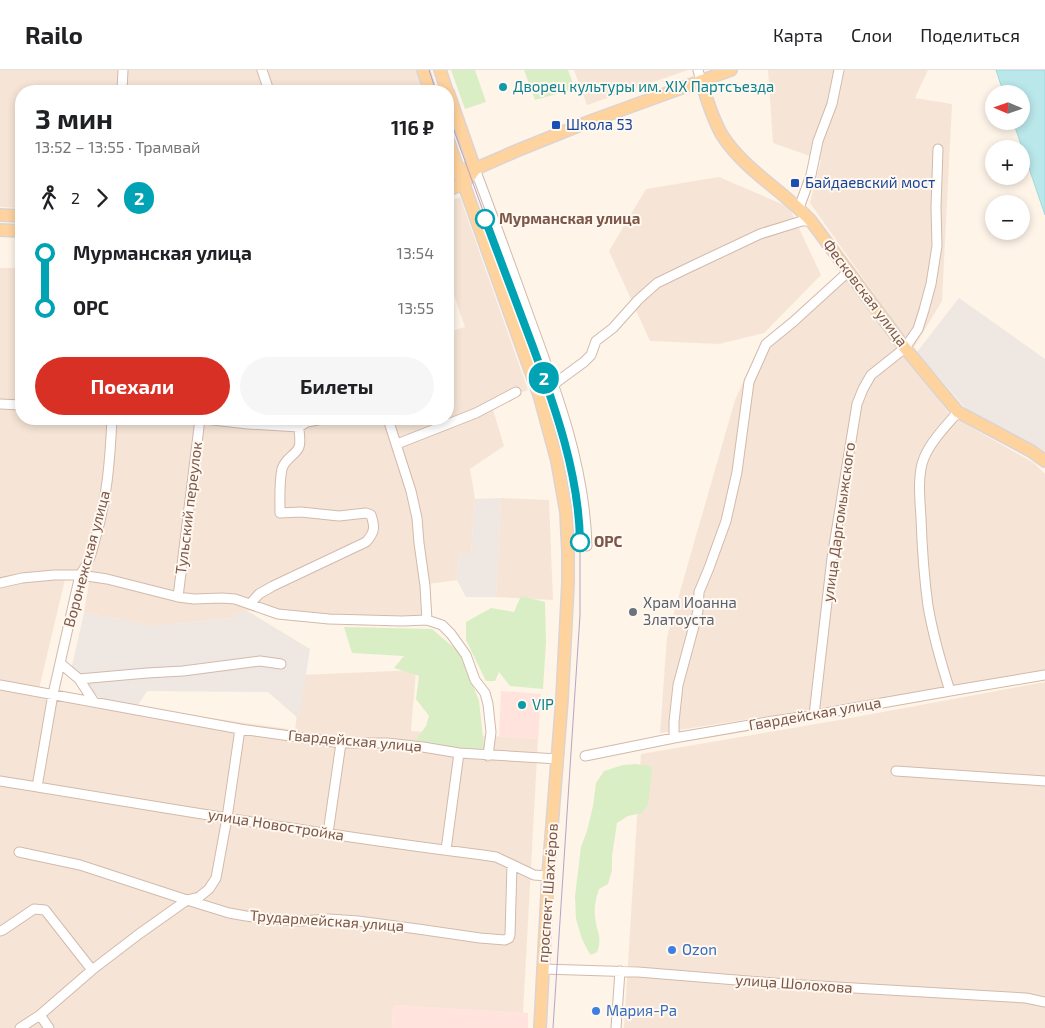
<!DOCTYPE html>
<html lang="ru">
<meta charset="utf-8">
<style>
:root{--surface:#fff;--page:#f6f6f6;--text:#202124;--muted:#757577;--line:#e0e0e0;--accent:#d93025}
body{margin:0;font-family:"Exo 2",sans-serif;background:var(--page);color:var(--text);height:100vh;display:flex;flex-direction:column;font-size:19px;white-space:nowrap}
*{box-sizing:border-box;margin:0}
p{font-size:16px;color:var(--muted)}
.icon{flex:none;width:28px;height:28px;fill:none;stroke:currentColor;stroke-width:2;stroke-linecap:round;stroke-linejoin:round}
.map{position:relative;flex:1;overflow:hidden}
.panel{position:absolute;left:15px;top:15px;width:439px;height:340px;display:flex;flex-direction:column;background:var(--surface);border-radius:20px;box-shadow:0 2px 8px #0003}
.panel>*{flex:none}
.badge{padding:0 10px;border-radius:16px;font-size:18px;line-height:32px}
.needle{width:32px;rotate:272deg}
.tools{position:absolute;left:985px;top:15px;display:grid;gap:10px}
.tools a{display:grid;place-items:center;width:45px;height:45px;border-radius:50%;background:var(--surface);box-shadow:0 2px 8px #0003;font-size:25px}
.map>.badge{position:absolute;translate:-50% -50%;box-shadow:0 0 0 2px #fff}
.legs{display:flex;align-items:center;gap:8px;height:55px;padding:0 20px;font-size:16px}
.legs p{margin-inline-start:auto}
.summary{display:flex;align-items:center;justify-content:space-between;height:85px;padding:0 20px}
h1{font-size:28px;font-weight:700;line-height:38px}
.cta{display:flex;gap:10px;margin-top:auto;padding:10px 20px}
.cta a{flex:1;height:58px;border-radius:30px;background:var(--accent);color:#fff;font-size:20px;font-weight:700;line-height:58px;text-align:center}
.cta a+a{background:var(--page);color:var(--text)}
ul{padding:0 20px;list-style:none}
li{display:flex;align-items:center;gap:18px;height:55px;font-size:19px}
li i{display:grid;place-items:center;width:8px;height:100%;margin:0 6px;background:currentColor}
li i::after{content:'';width:12px;height:12px;margin:-6px;border:4px solid;border-radius:50%;background:var(--surface)}
li p{margin-inline-start:auto}
li:first-child i{background:linear-gradient(#0000 50%,currentColor 0)}
li:last-child i{background:linear-gradient(currentColor 50%,#0000 0)}
header{display:flex;align-items:center;gap:30px;box-sizing:border-box;height:70px;padding:0 25px;background:var(--surface);border-bottom:1px solid var(--line)}
header strong{font-size:24px}
nav{display:flex;gap:28px;margin-inline-start:auto;font-size:18px}
.map>svg:first-child{display:block}
.residential{fill:#f6e5d6}
.commercial{fill:#ffe3dc}
.industrial{fill:#efe7e2}
.green{fill:#d9eec5}
.water{fill:#bae7ea;stroke:#a0d9dd}
.lines{fill:none;stroke-linecap:round;stroke-linejoin:round}
.minor-casing{stroke:#d2baac;stroke-width:11}
.major-casing{stroke:#ddd3d0;stroke-width:14}
.minor{stroke:#fff;stroke-width:9}
.major{stroke:#ffd39e;stroke-width:11}
.tram{stroke:#b5a4ca;stroke-width:1}
.line-1-casing{stroke:#fff;stroke-width:11}
.line-1{stroke:#00a3b4;stroke-width:8}
.culture-dot{fill:#0f9aa8;stroke:#fff8f0;stroke-width:2}
.transit-dot{fill:#1a4fb4;stroke:#fff8f0;stroke-width:2}
.stop-1-dot{fill:#fff;stroke:#00a3b4;stroke-width:2.5}
.worship-dot{fill:#6b7280;stroke:#fff8f0;stroke-width:2}
.shop-dot{fill:#3f7fe0;stroke:#fff8f0;stroke-width:2}
.labels{text-anchor:middle;stroke-width:4;stroke-linejoin:round;paint-order:stroke}
.culture-label{font-size:15px;fill:#0d838f;stroke:#fff8f0;text-anchor:start}
.transit-label{font-size:15px;fill:#164399;stroke:#fff8f0;text-anchor:start}
.stop-label{font-size:15px;font-weight:bold;fill:#7b5749;stroke:#fff8f0;text-anchor:start}
.street-label{font-size:15px;fill:#7b5749;stroke:#fff8f0}
.worship-label{font-size:15px;fill:#5b616d;stroke:#fff8f0;text-anchor:start}
.shop-label{font-size:15px;fill:#366cbe;stroke:#fff8f0;text-anchor:start}
</style>
<header>
<strong>Railo</strong>
<nav><a>Карта</a><a>Слои</a><a>Поделиться</a></nav>
</header>
<div class="map">
<svg width="1045" height="958" viewBox="0 0 1045 958">
<rect width="100%" height="100%" fill="#fef4e8"/>
<!-- residential -->
<path class="residential" d="M0 0H419L427 21H21V138L0 137Z
M574 0H688L587 35Z
M768 0H928L915 28 952 34 942 231 913 279 810 133 821 90 773 73Z
M719 107 789 137 821 205 764 263 719 274 650 271 609 181 646 119Z
M460 127 528 320 491 333 504 376 470 399 475 429 471 484 459 483 457 510 428 514 429 553 297 550 247 540 231 548 153 556 84 543 90 506 67 501 38 623 295 660 302 605 416 600 411 661 538 669 523 943 393 935 392 958H0V198H21V349H448V262L465 257 448 208V132Z
M844 203 951 346 1034 393 1045 404V601L895 626 660 663 667 567 735 330 757 282Z
M501 428 549 430 553 530 496 527Z
M1045 612V958H624L641 684 845 649Z"/>
<!-- commercial -->
<path class="commercial" d="M501 621 541 624 538 669 499 667Z
M393 935 528 943V958H392Z"/>
<!-- industrial -->
<path class="industrial" d="M959 228 1045 289V384L967 340 917 282Z
M501 428 496 527H466L457 510 459 483 471 484 475 429Z
M246 540 310 579 299 649 268 622 147 621 138 635 100 629 71 600 84 543 153 556 231 548Z"/>
<!-- green -->
<path class="green" d="M451 0H475L486 32 465 39Z
M524 0H568L575 19 535 30Z
M521 526 545 532 546 572 543 619 510 616 499 602 495 611H486L466 570V552L491 538 514 542Z
M344 557 432 559 460 583 479 631 484 678 464 679 416 670 426 656 429 646 416 629 419 606 394 598 404 586 352 583Z
M635 694 651 696 652 700 648 735 642 743 628 746 617 753 612 786V800L608 814 599 819C596 828 594 836 595 846 596 861 603 867 597 882L591 885 588 881 582 869 576 849 575 826 581 777 587 761 593 736 596 713 604 701 623 695Z"/>
<!-- water -->
<path class="water" d="M996 0H1045V145L1013 51H1021V24H1004Z"/>
<g class="lines">
<!-- minor casing -->
<g class="minor-casing">
<path id="minor" d="M262 0 269 21
M698 0 701 11
M122 21 123 0
M475 99C494 149 512 199 530 249 557 322 585 397 587 476
M799 138 811 105 818 71 832 34 839 0
M554 314 584 292 591 285 596 271 613 258 638 230 657 213 688 198 760 164 802 151H811
M0 334 21 335
M204 349 248 354 299 357 307 352 323 349
M388 349 411 421 417 448 419 473 425 516 427 550
M397 374 476 343 516 322
M0 513 22 508 54 505H80L107 509 178 527 194 529 222 528 235 529 278 544 329 549 402 551 427 550 442 555 451 564 466 585 475 610 485 623 488 634 491 662 488 686
M178 527 200 349
M250 534 259 524 273 516 366 472C375 462 375 457 371 445L366 443 339 446 301 442 280 443C280 429 279 413 282 399 285 388 296 385 299 377 301 372 299 364 299 357
M60 593 79 609 94 632
M79 609 147 603 183 601 260 591 281 594
M0 615 240 659 341 673H387L423 677 459 683 558 689
M950 621C941 593 933 565 928 536 924 507 922 477 921 448 920 430 917 405 924 388 931 371 946 356 958 342
M814 645 832 488 857 334 863 319 871 305 905 278 918 259 924 240 931 214 937 176 936 137 938 79
M674 668V652L678 615 698 541 699 522 709 498 726 451 737 402 749 312 766 274 793 252 849 201
M585 686 674 668 773 651 814 645 950 621 1045 605
M896 701 1045 711
M0 711C161 737 321 765 483 785L496 787 534 805 548 806
M37 717 53 624 80 505C89 493 91 485 95 470 107 430 110 390 112 349
M328 763 341 673
M446 780 459 683
M19 782 80 795 187 830 229 843 246 846 272 849 301 851 329 849 358 851 418 859 480 868 505 870 509 868 510 865 512 795
M0 861 3 860 34 839 45 840 92 900
M543 899 638 902 785 914 1026 928 1045 932
M40 945 49 958
M20 958 40 945 92 900 139 864 187 830 199 827 209 819 216 808 227 748 240 659
M616 958 620 901"/>
</g>
<!-- major casing -->
<g class="major-casing">
<path id="major" d="M423 0 430 21
M440 0 447 21
M701 11C707 29 712 48 722 65 744 100 784 121 811 151L905 278 958 342 1031 381 1045 391
M448 22 475 99
M448 70 540 328 557 391 566 442 568 482V513L562 629 548 806 540 958
M448 105 467 99H475L516 81 588 52 731 0
M448 120C461 115 467 112 475 99
M0 145 21 146
M0 160 21 161"/>
</g>
<!-- minor -->
<use href="#minor" class="minor"/>
<!-- major -->
<use href="#major" class="major"/>
<!-- tram -->
<path class="tram" d="M429 0 436 21
M448 44 546 315 565 375 573 408 578 438 580 465V545L553 958"/>
</g>
<g class="lines">
<!-- line-1 casing -->
<g class="line-1-casing">
<path id="line-1" d="M485 149C501 192 517 234 533 277 556 340 579 405 580 472"/>
</g>
<!-- line-1 -->
<use href="#line-1" class="line-1"/>
</g>
<!-- markers -->
<g class="culture-dot">
<circle cx="503" cy="17" r="5"/>
<circle cx="522" cy="635" r="5"/>
</g>
<g class="transit-dot">
<rect x="551" y="50" width="10" height="10" rx="2.5"/>
<rect x="790" y="108" width="10" height="10" rx="2.5"/>
</g>
<g class="stop-1-dot">
<circle cx="485" cy="149" r="9"/>
<circle cx="580" cy="472" r="9"/>
</g>
<circle class="worship-dot" cx="633" cy="542" r="5"/>
<g class="shop-dot">
<circle cx="672" cy="880" r="5"/>
<circle cx="596" cy="941" r="5"/>
</g>
<g class="labels">
<!-- culture labels -->
<g class="culture-label">
<text x="513" y="22">Дворец культуры им. XIX Партсъезда</text>
<text x="532" y="640">VIP</text>
</g>
<!-- transit labels -->
<g class="transit-label">
<text x="566" y="60">Школа 53</text>
<text x="805" y="118">Байдаевский мост</text>
</g>
<!-- stop labels -->
<g class="stop-label">
<text x="499" y="154">Мурманская улица</text>
<text x="594" y="477">ОРС</text>
</g>
<!-- street labels -->
<g class="street-label">
<text transform="translate(865 223) rotate(53)" y="5">Фесковская улица</text>
<text transform="translate(189 438) rotate(-83)" y="5">Тульский переулок</text>
<text transform="translate(839 452) rotate(-82)" y="5">улица Даргомыжского</text>
<text transform="translate(87 489) rotate(-75)" y="5">Воронежская улица</text>
<text transform="translate(815 644) rotate(-10)" y="5">Гвардейская улица</text>
<text transform="translate(355 671) rotate(5)" y="5">Гвардейская улица</text>
<text transform="translate(276 755) rotate(9)" y="5">улица Новостройка</text>
<text transform="translate(548 823) rotate(-86)" y="5">проспект Шахтёров</text>
<text transform="translate(327 851) rotate(4)" y="5">Трудармейская улица</text>
<text transform="translate(794 914) rotate(4)" y="5">улица Шолохова</text>
</g>
<!-- worship labels -->
<g class="worship-label">
<text x="643" y="538">Храм Иоанна<tspan x="643" dy="17">Златоуста</tspan></text>
</g>
<!-- shop labels -->
<g class="shop-label">
<text x="682" y="885">Ozon</text>
<text x="606" y="946">Мария-Ра</text>
</g>
</g>
</svg>
<div class="tools">
<a><svg class="needle" viewBox="-14 -14 28 28"><path d="M0-13l5 13h-10z" fill="#e53935"/><path d="M0 13l5-13h-10z" fill="#757577"/></svg></a>
<a>+</a>
<a>−</a>
</div>
<b class="badge" style="left:544px;top:308px;background:#00a3b4;color:#fff">2</b>
<section class="panel">
<div class="summary"><div><h1>3 мин</h1><p>13:52 – 13:55 · Трамвай</p></div><b>116 ₽</b></div>
<div class="legs"><svg class="icon" aria-label="walk" viewBox="0 0 24 24"><circle cx="13" cy="4" r="2"/><path d="M13 8l-2 6 4 7M11 14l-3 7M7 12l3-4h3l4 4"/></svg>2<svg class="icon" aria-label="forward" viewBox="0 0 24 24"><path d="M9 5l7 7-7 7"/></svg><b class="badge" style="background:#00a3b4;color:#fff">2</b></div>
<ul>
<li><i style="color:#00a3b4"></i><b>Мурманская улица</b><p>13:54</p></li>
<li><i style="color:#00a3b4"></i><b>ОРС</b><p>13:55</p></li>
</ul>
<div class="cta"><a>Поехали</a><a>Билеты</a></div>
</section>
</div>
